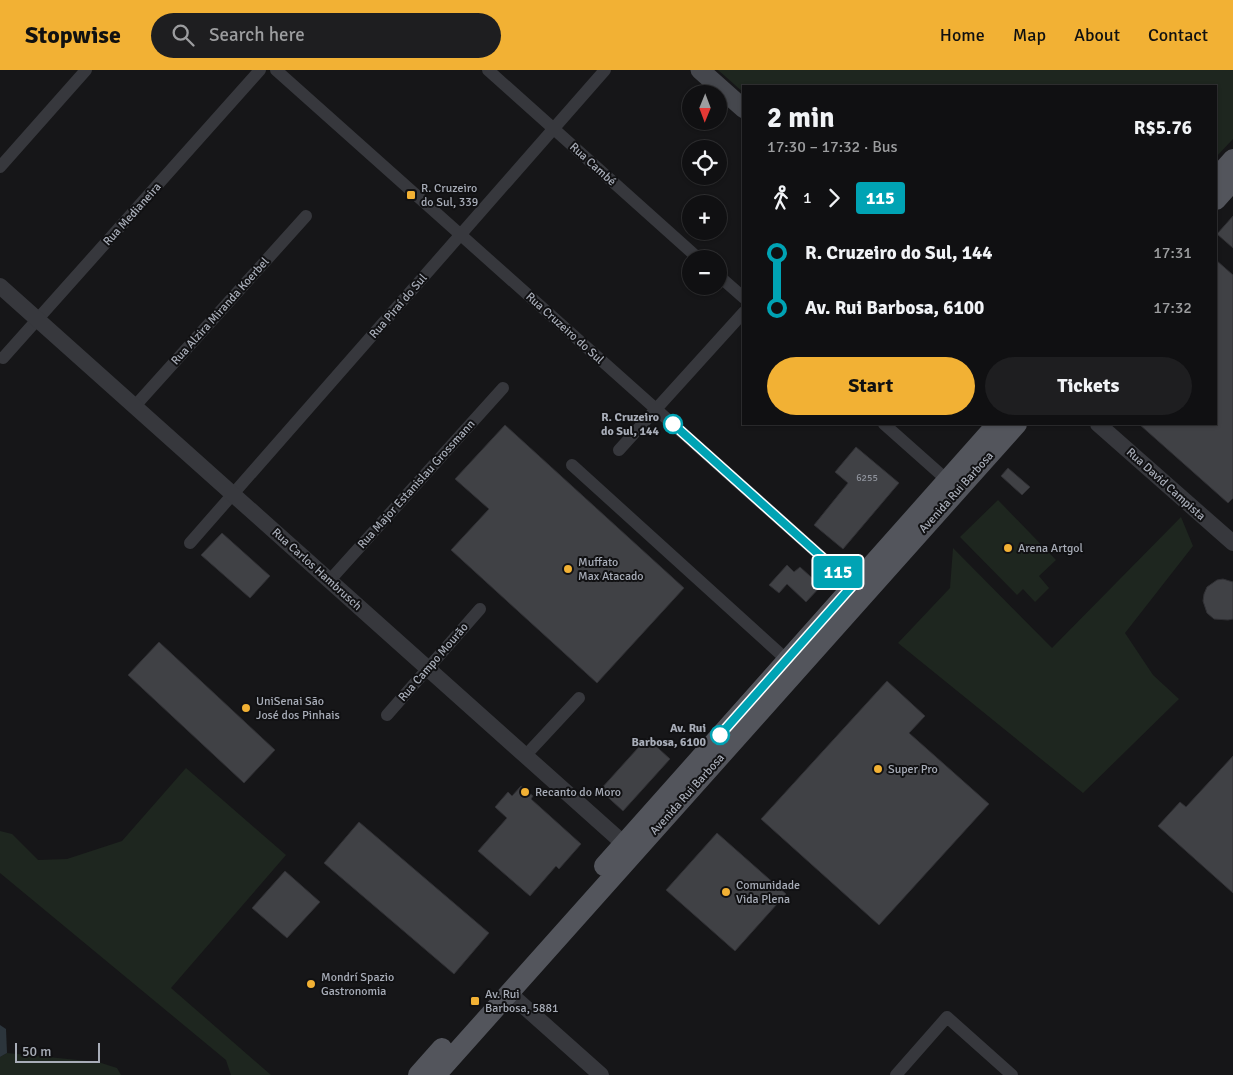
<!DOCTYPE html>
<meta charset="utf-8">
<style>
:root{--surface:#101012;--page:#1e1e20;--text:#f1f3f6;--muted:#9c9d9f;--line:#303032;--accent:#f2b134}
body{margin:0;font-family:Signika,sans-serif;background:var(--page);color:var(--text);height:100vh;display:flex;flex-direction:column;font-size:19px;white-space:nowrap}
*{box-sizing:border-box;margin:0}
p{font-size:16px;color:var(--muted)}
.icon{flex:none;width:28px;height:28px;fill:none;stroke:currentColor;stroke-width:2;stroke-linecap:round;stroke-linejoin:round}
.map{position:relative;flex:1;overflow:hidden}
.side{position:absolute;left:742px;top:15px;width:475px;height:340px;display:flex;flex-direction:column;background:var(--surface);border-radius:0px;box-shadow:0 1px 4px #0004,0 0 0 1px var(--line)}
.side>*{flex:none}
.badge{padding:0 10px;border-radius:4px;font-size:18px;line-height:32px}
.needle{width:32px;rotate:181deg}
.tools{position:absolute;left:682px;top:15px;display:grid;gap:10px}
.tools a{display:grid;place-items:center;width:45px;height:45px;border-radius:50%;background:var(--surface);box-shadow:0 1px 4px #0004,0 0 0 1px var(--line);font-size:25px}
.scale{position:absolute;left:15px;bottom:12px;width:85px;box-sizing:border-box;padding-left:5px;border:2px solid #a8adb8;border-top:0;font-size:14px;line-height:18px;white-space:nowrap;color:#a8adb8;-webkit-text-stroke:4px #111113;paint-order:stroke}
.map>.badge{position:absolute;translate:-50% -50%;box-shadow:0 0 0 2px #fff}
.legs{display:flex;align-items:center;gap:8px;height:55px;padding:0 25px;font-size:16px}
.legs p{margin-inline-start:auto}
.summary{display:flex;align-items:center;justify-content:space-between;height:85px;padding:0 25px}
h1{font-size:28px;font-weight:800;line-height:38px}
.primary-button{display:flex;gap:10px;margin-top:auto;padding:10px 25px}
.primary-button a{flex:1;height:58px;border-radius:30px;background:var(--accent);color:#111;font-size:20px;font-weight:800;line-height:58px;text-align:center}
.primary-button a+a{background:var(--page);color:var(--text)}
ul{padding:0 25px;list-style:none}
li{display:flex;align-items:center;gap:18px;height:55px;font-size:19px}
li i{display:grid;place-items:center;width:8px;height:100%;margin:0 6px;background:currentColor}
li i::after{content:'';width:12px;height:12px;margin:-6px;border:4px solid;border-radius:50%;background:var(--surface)}
li p{margin-inline-start:auto}
li:first-child i{background:linear-gradient(#0000 50%,currentColor 0)}
li:last-child i{background:linear-gradient(currentColor 50%,#0000 0)}
header{display:flex;align-items:center;gap:30px;box-sizing:border-box;height:70px;padding:0 25px;background:var(--accent);color:#111}
header strong{font-size:24px}
nav{display:flex;gap:28px;margin-inline-start:auto;font-size:18px}
.search{width:350px;height:45px;background:var(--page);display:flex;align-items:center;gap:12px;box-sizing:border-box;padding:0 18px;border-radius:28px;color:var(--muted);font-size:19px}
.map>svg:first-child{display:block}
.green{fill:#1e261f}
.water{fill:#2c353c}
.building{fill:#404145;stroke:#303034}
.lines{fill:none;stroke-linecap:round;stroke-linejoin:round}
.minor{stroke:#37383d;stroke-width:12}
.tertiary{stroke:#37383d;stroke-width:16}
.secondary{stroke:#45474d;stroke-width:19}
.primary{stroke:#53555c;stroke-width:20}
.line-1-casing{stroke:#fff;stroke-width:11}
.line-1{stroke:#00a3b4;stroke-width:8}
.poi-dot{fill:#f2b134;stroke:#111113;stroke-width:2}
.stop-1-dot{fill:#fff;stroke:#00a3b4;stroke-width:2.5}
.labels{text-anchor:middle;stroke-width:4;stroke-linejoin:round;paint-order:stroke}
.number-label{font-size:10px;fill:#8e929b}
.street-label{font-size:12px;fill:#a8adb8;stroke:#111113}
.poi-label{font-size:12px;fill:#a8adb8;stroke:#111113;text-anchor:start}
.stop-label{font-size:12px;font-weight:bold;fill:#a8adb8;stroke:#111113;text-anchor:end}
</style>
<header>
<strong>Stopwise</strong>
<div class="search"><svg class="icon" aria-label="search" viewBox="0 0 24 24"><circle cx="10" cy="10" r="6"/><path d="M15 15l6 6"/></svg>Search here</div>
<nav><a>Home</a><a>Map</a><a>About</a><a>Contact</a></nav>
</header>
<div class="map">
<svg width="1233" height="1005" viewBox="0 0 1233 1005">
<rect width="100%" height="100%" fill="#161618"/>
<!-- green -->
<path class="green" d="M718 0H1233V69L1216 87V16H744V23Z
M998 430 1056 490 1039 506 1049 518 1035 532 1023 519 1017 525 960 467Z
M1181 447 1193 476 1125 563 1153 605 1179 629 1083 723 898 573 950 518 953 478 1052 578Z
M186 698 286 785 171 918 271 1005H231L226 990 0 803V761L12 764 38 790 67 789 122 771Z
M7 983 98 992 117 998 121 1005H0V987Z"/>
<!-- water -->
<path class="water" d="M0 955 6 959 7 983 0 987Z"/>
<!-- building -->
<path class="building" d="M1233 146V178L1217 164Z
M1216 190 1233 205V428L1228 433 1139 354H1216Z
M505 355 684 518 597 613 451 480 489 439 455 409Z
M856 377 899 413 843 479 814 455 848 413 835 402Z
M1008 398 1030 417 1022 425 1001 406Z
M222 463 270 506 250 528 201 485Z
M787 495 794 502 800 497 821 516 806 532 787 514 779 523 769 515Z
M1223 509 1233 512V549L1228 550 1214 549 1207 543 1203 531 1204 524 1207 517 1217 510Z
M159 572 275 680 244 713 128 605Z
M887 611 925 646 909 663 989 734 879 855 761 749Z
M647 668 670 689 623 741 600 720Z
M1233 686V823L1158 756 1180 732 1186 737Z
M521 716 533 726 531 729 581 774 559 799 556 796 530 826 478 781 507 748 495 737 508 722 512 726Z
M359 752 489 863 454 904 324 793Z
M717 763 786 824 735 881 666 820Z
M285 801 320 832 287 868 252 838Z"/>
<g class="lines">
<!-- minor -->
<path class="minor" d="M276 0 853 515
M488 0 699 189
M0 97 86 0
M719 206 744 228
M3 288 260 0
M135 336 306 146
M884 354 947 410
M619 380 744 242
M572 395 787 590
M190 473 605 0
M330 510 503 318
M387 645 480 539
M526 685 579 628
M896 1005 947 947 1012 1005"/>
<!-- tertiary -->
<path class="tertiary" d="M0 216 632 781
M1098 354 1233 473
M509 923 601 1005"/>
<!-- secondary -->
<path class="secondary" d="M700 0 744 39"/>
<!-- primary -->
<path class="primary" d="M1216 108 1233 89
M1216 130 1233 111
M604 796 997 354
M418 1005 442 978
M436 1005 1017 354"/>
</g>
<g class="lines">
<!-- line-1 casing -->
<g class="line-1-casing">
<path id="line-1" d="M673 354 853 515 720 665"/>
</g>
<!-- line-1 -->
<use href="#line-1" class="line-1"/>
</g>
<!-- markers -->
<g class="poi-dot">
<rect x="406" y="120" width="10" height="10" rx="2.5"/>
<circle cx="1008" cy="478" r="5"/>
<circle cx="568" cy="499" r="5"/>
<circle cx="246" cy="638" r="5"/>
<circle cx="878" cy="699" r="5"/>
<circle cx="525" cy="722" r="5"/>
<circle cx="726" cy="822" r="5"/>
<circle cx="311" cy="914" r="5"/>
<rect x="470" y="926" width="10" height="10" rx="2.5"/>
</g>
<g class="stop-1-dot">
<circle cx="673" cy="354" r="9"/>
<circle cx="720" cy="665" r="9"/>
</g>
<g class="labels">
<!-- number labels -->
<g class="number-label">
<text x="867" y="411">6255</text>
</g>
<!-- street labels -->
<g class="street-label">
<text transform="translate(593 94) rotate(42)" y="4">Rua Cambé</text>
<text transform="translate(132 144) rotate(-48)" y="4">Rua Medianeira</text>
<text transform="translate(398 236) rotate(-49)" y="4">Rua Piraí do Sul</text>
<text transform="translate(220 241) rotate(-48)" y="4">Rua Alzira Miranda Koerbel</text>
<text transform="translate(565 258) rotate(42)" y="4">Rua Cruzeiro do Sul</text>
<text transform="translate(416 414) rotate(-48)" y="4">Rua Major Estanislau Grossmann</text>
<text transform="translate(1166 414) rotate(42)" y="4">Rua David Campista</text>
<text transform="translate(956 422) rotate(-48)" y="4">Avenida Rui Barbosa</text>
<text transform="translate(317 499) rotate(42)" y="4">Rua Carlos Hambrusch</text>
<text transform="translate(433 592) rotate(-49)" y="4">Rua Campo Mourão</text>
<text transform="translate(687 724) rotate(-48)" y="4">Avenida Rui Barbosa</text>
</g>
<!-- poi labels -->
<g class="poi-label">
<text x="421" y="122">R. Cruzeiro<tspan x="421" dy="14">do Sul, 339</tspan></text>
<text x="1018" y="482">Arena Artgol</text>
<text x="578" y="496">Muffato<tspan x="578" dy="14">Max Atacado</tspan></text>
<text x="256" y="635">UniSenai São<tspan x="256" dy="14">José dos Pinhais</tspan></text>
<text x="888" y="703">Super Pro</text>
<text x="535" y="726">Recanto do Moro</text>
<text x="736" y="819">Comunidade<tspan x="736" dy="14">Vida Plena</tspan></text>
<text x="321" y="911">Mondrí Spazio<tspan x="321" dy="14">Gastronomia</tspan></text>
<text x="485" y="928">Av. Rui<tspan x="485" dy="14">Barbosa, 5881</tspan></text>
</g>
<!-- stop labels -->
<g class="stop-label">
<text x="659" y="351">R. Cruzeiro<tspan x="659" dy="14">do Sul, 144</tspan></text>
<text x="706" y="662">Av. Rui<tspan x="706" dy="14">Barbosa, 6100</tspan></text>
</g>
</g>
</svg>
<div class="tools">
<a><svg class="needle" viewBox="-14 -14 28 28"><path d="M0-13l5 13h-10z" fill="#e53935"/><path d="M0 13l5-13h-10z" fill="#9c9d9f"/></svg></a>
<a><svg class="icon" aria-label="locate" viewBox="0 0 24 24"><circle cx="12" cy="12" r="6"/><path d="M12 2v4M12 18v4M2 12h4M18 12h4"/></svg></a>
<a>+</a>
<a>−</a>
</div>
<div class="scale">50 m</div>
<b class="badge" style="left:838px;top:502px;background:#00a3b4;color:#fff">115</b>
<section class="side">
<div class="summary"><div><h1>2 min</h1><p>17:30 – 17:32 · Bus</p></div><b>R$5.76</b></div>
<div class="legs"><svg class="icon" aria-label="walk" viewBox="0 0 24 24"><circle cx="13" cy="4" r="2"/><path d="M13 8l-2 6 4 7M11 14l-3 7M7 12l3-4h3l4 4"/></svg>1<svg class="icon" aria-label="forward" viewBox="0 0 24 24"><path d="M9 5l7 7-7 7"/></svg><b class="badge" style="background:#00a3b4;color:#fff">115</b></div>
<ul>
<li><i style="color:#00a3b4"></i><b>R. Cruzeiro do Sul, 144</b><p>17:31</p></li>
<li><i style="color:#00a3b4"></i><b>Av. Rui Barbosa, 6100</b><p>17:32</p></li>
</ul>
<div class="primary-button"><a>Start</a><a>Tickets</a></div>
</section>
</div>
